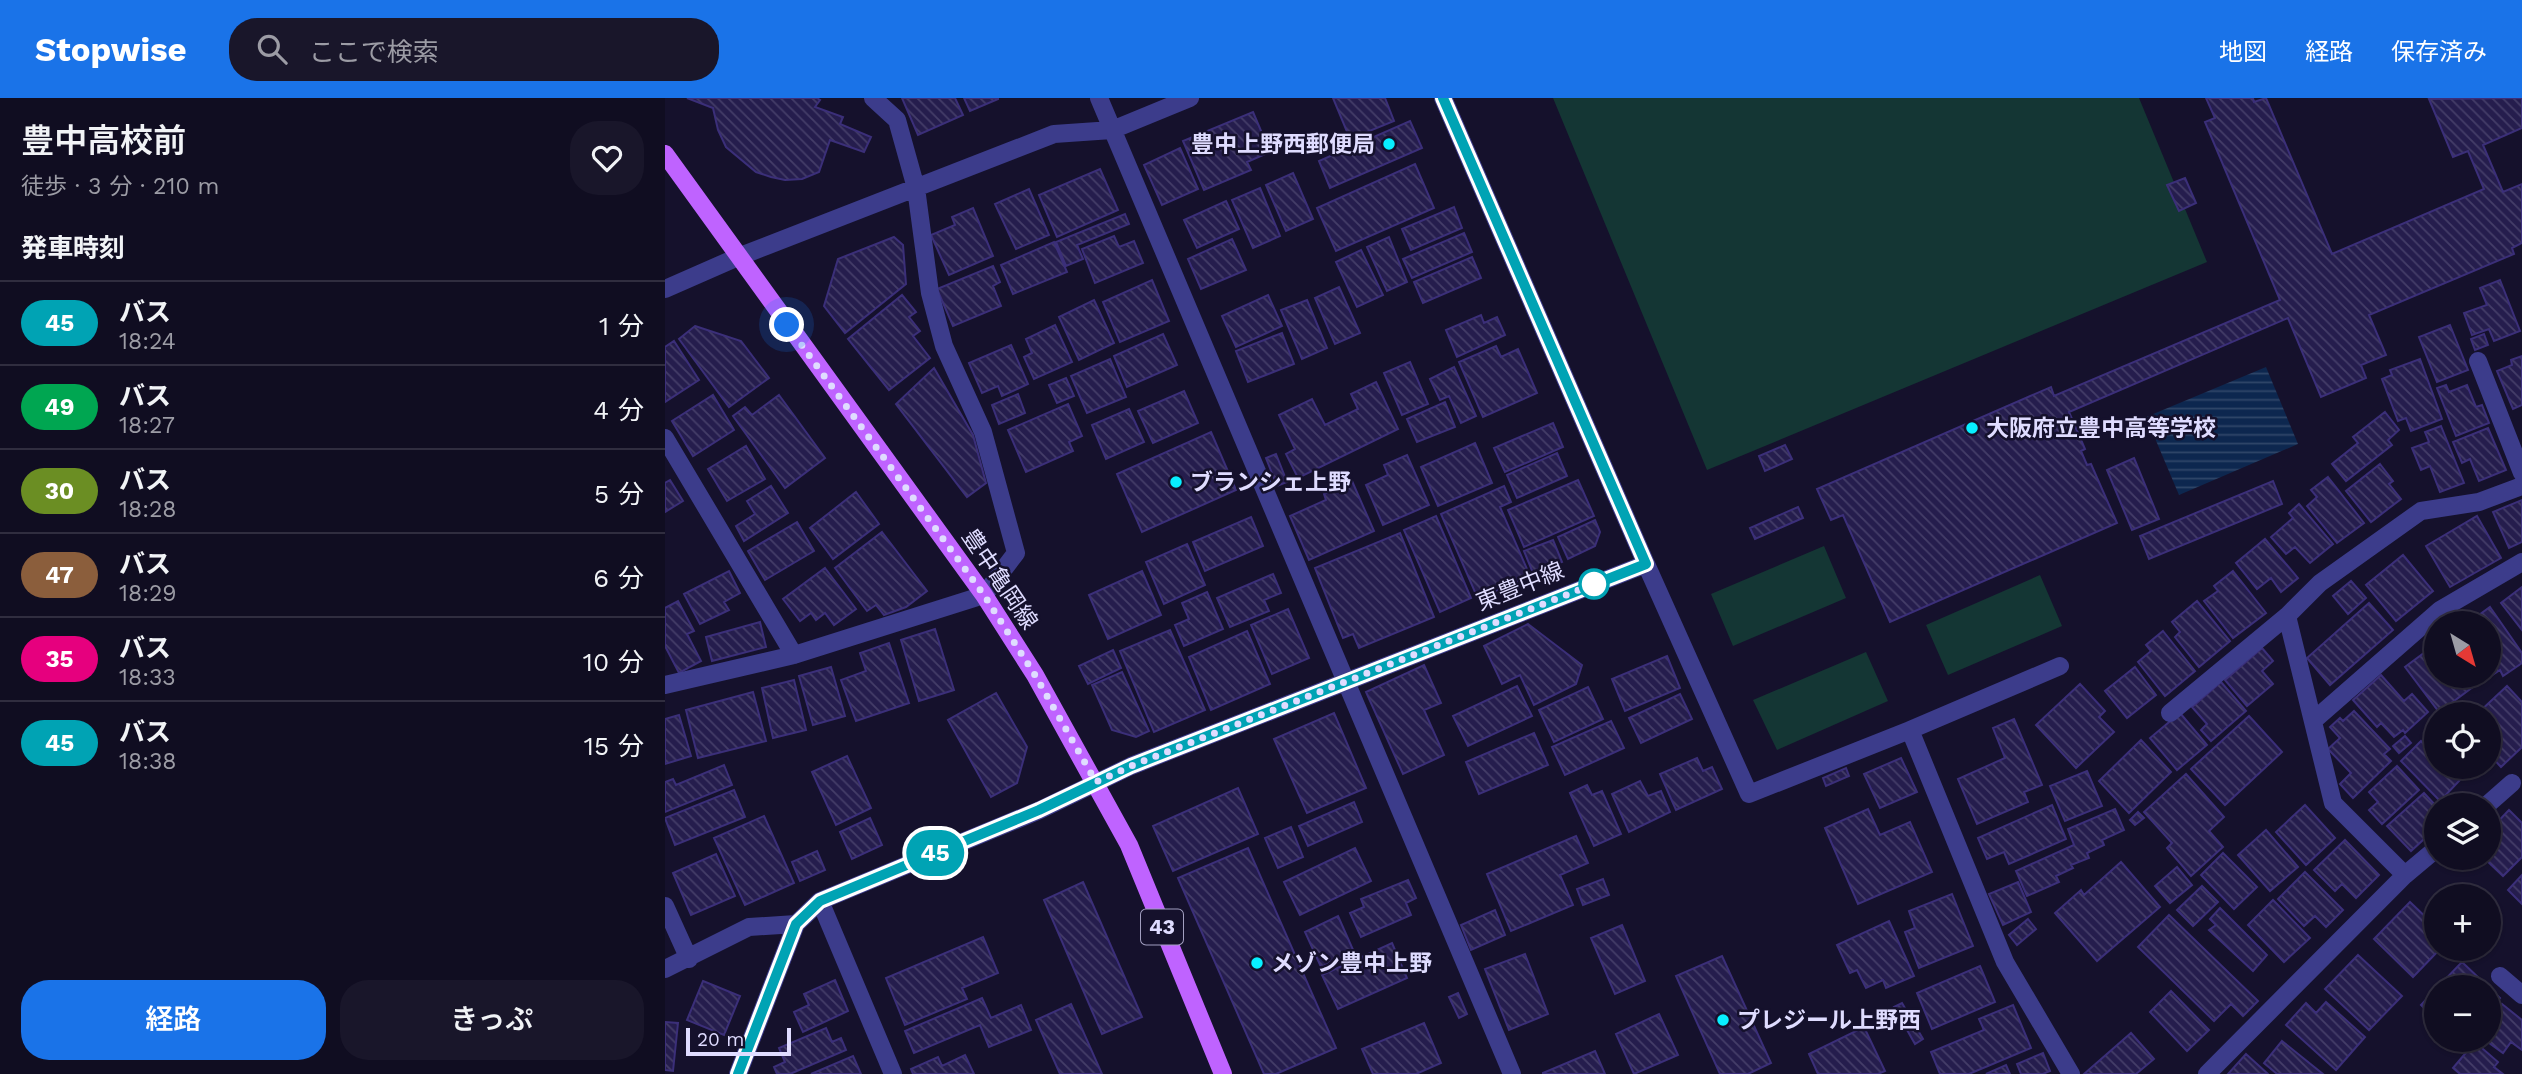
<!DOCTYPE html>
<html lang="ja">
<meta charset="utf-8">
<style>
:root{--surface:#100d21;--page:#19162a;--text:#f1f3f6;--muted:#9c9ca5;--line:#302d3f;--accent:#1a73e8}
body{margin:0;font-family:"Work Sans","Noto Sans JP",sans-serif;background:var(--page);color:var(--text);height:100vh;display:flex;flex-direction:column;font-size:26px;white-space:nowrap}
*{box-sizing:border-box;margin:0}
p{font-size:23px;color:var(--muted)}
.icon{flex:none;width:38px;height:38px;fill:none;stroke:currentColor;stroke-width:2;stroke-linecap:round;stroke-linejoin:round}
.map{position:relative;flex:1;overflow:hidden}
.side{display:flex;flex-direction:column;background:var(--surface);width:665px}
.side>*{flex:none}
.badge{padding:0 14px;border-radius:23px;font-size:24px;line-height:46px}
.needle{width:46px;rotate:143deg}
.tools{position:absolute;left:1759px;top:513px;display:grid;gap:14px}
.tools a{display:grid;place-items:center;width:77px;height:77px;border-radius:50%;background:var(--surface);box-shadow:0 2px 5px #0004,0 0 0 2px var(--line);font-size:35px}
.scale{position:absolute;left:21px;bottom:18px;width:105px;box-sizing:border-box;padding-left:7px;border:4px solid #dfdcff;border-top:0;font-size:19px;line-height:24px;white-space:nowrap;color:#dfdcff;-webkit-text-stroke:5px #15112c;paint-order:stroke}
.you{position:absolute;width:35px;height:35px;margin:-18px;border:5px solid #fff;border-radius:50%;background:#1a73e8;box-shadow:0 0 0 10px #1a73e833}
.map>.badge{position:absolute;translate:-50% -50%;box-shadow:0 0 0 4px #fff}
h2{padding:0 21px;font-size:26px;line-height:63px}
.round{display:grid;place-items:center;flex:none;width:74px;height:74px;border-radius:28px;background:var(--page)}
.overview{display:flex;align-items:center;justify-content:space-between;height:119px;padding:0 21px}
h1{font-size:33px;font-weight:600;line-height:52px}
.action{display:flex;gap:14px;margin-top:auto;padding:14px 21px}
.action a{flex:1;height:80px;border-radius:28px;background:var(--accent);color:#fff;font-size:28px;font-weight:600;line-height:80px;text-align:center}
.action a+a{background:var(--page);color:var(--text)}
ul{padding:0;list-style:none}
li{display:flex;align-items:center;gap:21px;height:84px;padding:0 21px;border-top:2px solid var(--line)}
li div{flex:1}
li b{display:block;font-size:26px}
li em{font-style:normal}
li .badge{min-width:77px;font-weight:700;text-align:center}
header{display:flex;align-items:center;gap:42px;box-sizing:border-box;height:98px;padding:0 35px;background:var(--accent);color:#fff}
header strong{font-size:33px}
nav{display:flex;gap:38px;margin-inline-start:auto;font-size:24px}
.search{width:490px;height:63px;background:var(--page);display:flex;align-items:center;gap:18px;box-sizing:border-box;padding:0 24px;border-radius:28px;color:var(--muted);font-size:26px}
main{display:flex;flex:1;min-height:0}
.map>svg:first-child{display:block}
.park{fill:#143634}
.water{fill:url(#water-rules)}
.building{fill:url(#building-back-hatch);stroke:#3b2f79;stroke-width:2}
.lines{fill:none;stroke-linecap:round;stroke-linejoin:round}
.minor{stroke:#3c3c8b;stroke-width:18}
.major{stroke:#bf63ff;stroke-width:18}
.line-casing{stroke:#fff;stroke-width:16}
.line{stroke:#00a3b4;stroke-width:10}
.walk{stroke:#dfdcff;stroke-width:7;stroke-dasharray:0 12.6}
.poi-dot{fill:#08efff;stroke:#15112c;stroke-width:2.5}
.stop-dot{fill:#fff;stroke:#00a3b4;stroke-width:3.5}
.labels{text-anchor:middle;stroke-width:5;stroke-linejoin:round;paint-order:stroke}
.shield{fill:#15112c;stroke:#a29fc0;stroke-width:2}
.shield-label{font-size:21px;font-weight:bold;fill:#dfdcff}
.poi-label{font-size:23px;font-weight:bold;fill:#dfdcff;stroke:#15112c;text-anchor:start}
.street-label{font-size:23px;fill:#dfdcff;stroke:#15112c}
</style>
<header>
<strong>Stopwise</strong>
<div class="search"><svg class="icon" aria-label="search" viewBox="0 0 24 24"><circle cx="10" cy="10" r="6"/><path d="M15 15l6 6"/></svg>ここで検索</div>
<nav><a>地図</a><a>経路</a><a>保存済み</a></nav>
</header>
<main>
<section class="side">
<div class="overview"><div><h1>豊中高校前</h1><p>徒歩 · 3 分 · 210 m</p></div><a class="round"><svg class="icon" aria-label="heart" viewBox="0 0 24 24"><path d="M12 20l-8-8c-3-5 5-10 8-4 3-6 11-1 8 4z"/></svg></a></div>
<h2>発車時刻</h2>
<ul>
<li><span class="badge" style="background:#00a3b4;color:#fff">45</span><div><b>バス</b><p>18:24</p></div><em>1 分</em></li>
<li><span class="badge" style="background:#00a651;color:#fff">49</span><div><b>バス</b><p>18:27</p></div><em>4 分</em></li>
<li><span class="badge" style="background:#6b8e23;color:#fff">30</span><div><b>バス</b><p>18:28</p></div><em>5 分</em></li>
<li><span class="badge" style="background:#8b5e3c;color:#fff">47</span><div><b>バス</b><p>18:29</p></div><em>6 分</em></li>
<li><span class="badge" style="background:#e6007e;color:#fff">35</span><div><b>バス</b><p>18:33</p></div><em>10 分</em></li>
<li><span class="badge" style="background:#00a3b4;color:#fff">45</span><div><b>バス</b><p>18:38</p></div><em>15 分</em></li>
</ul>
<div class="action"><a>経路</a><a>きっぷ</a></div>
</section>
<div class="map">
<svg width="1857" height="976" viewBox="0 0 1857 976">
<defs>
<pattern id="water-rules" width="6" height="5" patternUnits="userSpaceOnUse" patternTransform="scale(1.75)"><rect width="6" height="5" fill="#0d274f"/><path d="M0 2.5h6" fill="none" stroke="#304669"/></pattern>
<pattern id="building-back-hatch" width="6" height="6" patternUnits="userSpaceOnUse" patternTransform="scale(1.75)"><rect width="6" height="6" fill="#251d4d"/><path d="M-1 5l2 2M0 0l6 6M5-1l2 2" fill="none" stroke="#443d68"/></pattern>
</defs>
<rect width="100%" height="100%" fill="#15112c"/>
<!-- park -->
<path class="park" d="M888 0H1474L1542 164 1042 372Z
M1159 448 1181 500 1068 548 1046 496Z
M1375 477 1397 528 1283 577 1261 527Z
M1201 554 1223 603 1112 652 1088 602Z"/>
<!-- water -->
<path class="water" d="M1601 269 1633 346 1514 397 1481 319Z"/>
<!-- building -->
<path class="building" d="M22 0H152L155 2 150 9 178 19 175 26 206 39 199 54 165 42 154 74 137 81 120 82 106 79 91 74 61 49 53 32 48 10Z
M237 0H290L298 17 253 37Z
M299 0H333V1L305 13Z
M668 0H720L729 23 685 41Z
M1541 0H1588L1589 4 1601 0 1667 156 1819 91 1803 53 1788 59 1764 1 1857 0V30L1818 47 1838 94 1857 86V145L1847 150 1849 156 1704 217 1721 257 1696 267 1701 280 1656 299 1623 220 1404 314 1420 351 1416 353 1422 367 1426 366 1452 425 1225 524 1178 417 1166 422 1152 391 1386 289 1389 298 1615 202 1540 24 1550 20Z
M588 14 605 54 582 64 586 72 539 92 518 43Z
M745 23 757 50 665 90 654 63Z
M515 50 533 91 497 107 479 67Z
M750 66 769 110 671 153 652 110Z
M435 71 453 112 392 139 374 97Z
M628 75 648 121 621 133 601 87Z
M1520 80 1531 105 1514 113 1502 87Z
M595 90 615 138 588 150 567 102Z
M364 91 384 137 351 151 330 106Z
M561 103 574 131 532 150 519 122Z
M789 109 797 130 746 152 737 131Z
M308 110 328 158 284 177 266 137 290 127 287 119Z
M460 116 464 126 412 147 418 161 401 168 391 144Z
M799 135 807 154 747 180 738 161Z
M449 138 454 149 469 143 478 165 430 185 417 151Z
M229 139 238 147 241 186 180 235 159 208 173 161Z
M724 139 742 184 722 193 702 149Z
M567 141 581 172 536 191 523 161Z
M389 144 402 174 348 196 336 167Z
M696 152 718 197 692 209 671 164Z
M807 159 816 180 758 205 749 184Z
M328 168 335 184 328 188 336 208 288 228 272 191Z
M487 182 504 223 455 244 438 204Z
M1835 182 1855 233 1829 243 1824 231 1807 237 1799 215 1822 207 1815 190Z
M674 189 695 235 670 246 650 200Z
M237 197 251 214 244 219 255 233 248 238 265 260 224 292 183 241Z
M603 197 617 228 571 249 557 218Z
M429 202 449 245 414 262 394 219Z
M642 202 662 250 637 261 616 212Z
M816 217 819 225 832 219 840 237 792 259 781 232Z
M390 227 407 264 369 281 359 259 367 255 361 241Z
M1785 227 1803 272 1772 284 1754 239Z
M30 228 76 243 104 280 64 309 14 241Z
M617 235 629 266 583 284 571 253Z
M498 236 512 267 462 289 449 258Z
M1819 236 1823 247 1810 252 1806 241Z
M9 243 34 282 0 304V249Z
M346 247 363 286 337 298 333 288 317 295 304 265Z
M831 248 836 259 853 251 872 295 818 319 794 264Z
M1857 258V307L1848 311 1832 273 1847 267 1846 262Z
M445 261 461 299 422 315 406 278Z
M1755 261 1777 321 1746 333 1741 320 1733 323 1717 281 1727 277 1725 272Z
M745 264 763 306 737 317 719 275Z
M789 269 811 318 796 325 784 298 775 302 765 281Z
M269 270 308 337 321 385 302 399 231 306Z
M401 280 409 298 392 305 384 287Z
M711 284 733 331 633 380 621 356 630 351 614 317 647 301 660 327 693 311 686 296Z
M1781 287 1784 294 1802 287 1811 309 1817 307 1824 325 1791 338 1772 290Z
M519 293 533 325 488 345 473 313Z
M353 296 360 315 334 326 327 307Z
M48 297 69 332 28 358 7 323Z
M114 297 160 360 120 390 68 318 80 309 87 317Z
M780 304 790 329 752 344 742 321Z
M403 306 417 338 404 344 408 353 361 374 343 332Z
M464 311 479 344 441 361 427 327Z
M1720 314 1734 332 1723 342 1727 347 1681 383 1667 366 1693 345 1688 339Z
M888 325 898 349 840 374 829 350Z
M1776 328 1799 385 1775 394 1765 368 1756 372 1747 350 1764 344 1760 334Z
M1823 330 1841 372 1814 383 1805 361 1797 365 1788 344Z
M546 334 571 392 477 434 452 376Z
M810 345 827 385 773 408 756 369Z
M1120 347 1127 361 1100 373 1094 358Z
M81 348 100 381 62 403 43 371Z
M892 355 902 378 852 400 842 377Z
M611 356 622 384 612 388 601 360Z
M742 357 764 407 718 427 701 387 723 377 719 367Z
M1469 360 1494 421 1467 432 1442 372Z
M1715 366 1728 383 1724 386 1736 401 1706 424 1681 393Z
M1663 379 1699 425 1672 445 1642 408 1652 399 1646 392Z
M5 382 18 403 0 414V385Z
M913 382 929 418 859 449 843 412Z
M687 383 709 433 644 462 625 418 661 402 659 396Z
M1608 383 1617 406 1484 461 1475 438Z
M106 388 123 415 79 443 71 428 90 416 82 403Z
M839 388 846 404 835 409 865 478 813 501 776 416Z
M191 394 214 426 168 461 145 430Z
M1857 402V444L1844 450 1828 414Z
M1634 406 1668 446 1645 465 1630 449 1621 456 1606 439 1628 420 1624 415Z
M1133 409 1138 420 1090 441 1085 430Z
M771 418 806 500 775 514 739 432Z
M1812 418 1836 460 1785 489 1761 448Z
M586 419 598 448 540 473 528 444Z
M930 422 935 434 930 448 903 461 893 439Z
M132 424 149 453 100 482 83 453Z
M217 434 262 493 241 509 219 517 211 507 202 513 170 470Z
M735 435 769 519 694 550 688 536 678 540 650 470Z
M1600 441 1633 480 1616 494 1606 480 1592 491 1571 465Z
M888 442 897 464 868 475 859 453Z
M522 446 540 487 499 506 481 464Z
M1738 457 1768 493 1731 523 1701 487Z
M160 470 191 511 169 527 160 515 151 522 146 515 135 523 118 501Z
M64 473 75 495 59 504 64 512 35 526 19 496Z
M477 473 496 517 443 541 424 497Z
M1568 473 1601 515 1568 540 1539 503 1553 493 1549 488Z
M608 476 616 495 599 502 604 513 565 529 552 500Z
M1686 483 1701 500 1683 516 1668 498Z
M1857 489V532L1836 505Z
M542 494 558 531 519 548 510 527 524 521 517 505Z
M13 503 29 533 22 536 36 563 14 575 0 548V510Z
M1532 503 1565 543 1534 569 1510 539 1515 534 1507 524Z
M1704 505 1728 532 1665 587 1642 560Z
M1825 509 1857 555V565L1838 578 1835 572 1817 584 1812 578H1824V525H1803Z
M623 511 644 560 607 576 586 527Z
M95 524 101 549 47 563 41 539Z
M863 526 917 567 911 586 869 607 855 577 837 586 819 548Z
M270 531 289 592 254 603 236 542Z
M505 532 540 612 489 634 455 553Z
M582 533 605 586 546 612 524 559Z
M1498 533 1530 573 1500 598 1473 564 1486 553 1481 547Z
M224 545 244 605 191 623 176 582 201 573 195 555Z
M1771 546V578H1806L1812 586 1774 614 1740 569Z
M1597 550 1608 563 1597 573 1608 586 1582 608 1560 582Z
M448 552 456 570 423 586 414 568Z
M1002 558 1015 590 960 613 947 581Z
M759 567 776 605 759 612 779 657 738 676 701 594Z
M166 569 180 618 148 627 134 578Z
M1470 569 1491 597 1462 620 1440 593Z
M457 574 484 633 471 639 447 632 427 587Z
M1716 577 1739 603 1747 596 1763 614 1740 635 1738 632 1729 639 1716 625 1712 629 1688 602Z
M129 582 141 632 108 640 97 590Z
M1556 584 1581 613 1546 643 1536 632 1542 626 1527 609Z
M1415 586 1440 613 1434 619 1449 634 1411 670 1371 627Z
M852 588 867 618 803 648 788 618Z
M1842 588 1857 604V649L1836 669 1824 656V616H1812Z
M923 589 938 621 889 644 874 612Z
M88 594 101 643 33 660 21 612Z
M331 595 362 649 352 685 326 699 283 622Z
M1015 596 1027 621 976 645 964 620Z
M1689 613 1725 651 1719 656 1726 663 1688 700 1675 686 1686 675 1663 651 1675 640 1665 629 1675 620 1678 623Z
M669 615 701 690 642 715 609 641Z
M1515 615 1542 647 1512 672 1485 640Z
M14 617 26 658 0 666V621Z
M1584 618 1617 654 1560 707 1526 671Z
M1349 621 1377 687 1359 694 1363 704 1312 726 1293 681 1340 660 1328 630Z
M946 623 959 650 900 677 887 649Z
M869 635 883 667 814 696 801 664Z
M1740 638 1746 645 1734 655 1728 648Z
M1476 642 1506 674 1464 715 1434 683Z
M1756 643 1771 658V668H1782L1795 682 1775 703 1736 663Z
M182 658 206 710 171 727 147 674Z
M1032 660 1038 673 1047 669 1057 691 1011 712 995 676Z
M1236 660 1252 694 1215 710 1199 676Z
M59 667 67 687 0 714V684L8 681 11 687Z
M1732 668 1754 692 1717 726 1704 712 1713 704 1704 694Z
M1792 668H1816L1803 680Z
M1181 670 1184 678 1161 688 1158 680Z
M1422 673 1437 708 1400 723 1385 688Z
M1521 676 1559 719 1544 733 1558 749 1526 778 1502 750 1507 745 1479 714Z
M975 683 983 698 996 693 1005 714 964 734 947 696Z
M922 687 927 697 937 693 956 736 929 748 905 695Z
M573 690 593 736 508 773 488 728Z
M69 692 80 719 10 747 0 720Z
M1759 695 1771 708V730L1746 753 1722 728Z
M689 704 697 724 643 748 634 728Z
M1387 707 1401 741 1344 766 1339 754 1322 761 1313 740Z
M1640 707 1670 740 1641 767 1611 734Z
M1203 711 1215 737 1245 724 1267 774 1193 806 1160 730Z
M1450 711 1459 732 1437 742 1439 747 1422 755 1424 760 1406 767 1408 770 1391 778 1394 784 1362 798 1351 773 1409 747 1403 731Z
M1844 712 1857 725V759L1838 778 1819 760H1824V733Z
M1473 714 1479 720 1470 727 1465 722Z
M99 718 129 785 80 807 49 740Z
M205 720 217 747 187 761 175 734Z
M626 729 638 759 613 770 600 740Z
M1601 732 1633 769 1605 793 1573 757Z
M911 738 923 765 895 777 908 807 846 833 822 776Z
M1680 742 1714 777 1691 800 1677 786 1670 793 1649 772Z
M583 750 671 950 611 976H599L513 780Z
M690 750 706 783 635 817 619 784Z
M152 753 160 772 135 783 127 764Z
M1558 755 1592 789 1569 811 1536 777Z
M51 756 70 798 26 817 8 775Z
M1456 764 1495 809 1432 863 1390 815 1416 792 1419 797Z
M1512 769 1527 787 1505 805 1490 788Z
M1640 774 1678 812 1661 829 1650 818 1639 828 1613 801Z
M1857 777V806L1843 792Z
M938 781 944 797 918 807 912 791Z
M743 782 751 800 741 805 746 817 696 839 685 815 699 809 696 801Z
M418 784 477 919 437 936 379 802Z
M1353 784 1366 814 1338 827 1324 796Z
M1537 788 1553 804 1528 828 1512 812Z
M1287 796 1308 848 1254 870 1240 834 1250 830 1244 813Z
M1608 802 1645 840 1619 864 1583 827Z
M1745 804 1771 829V850H1776L1748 879 1709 841Z
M1555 810 1602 857 1588 873 1544 832 1551 827 1545 821Z
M830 812 840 837 806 852 796 827Z
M1504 817 1593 903 1578 918 1566 906 1549 923 1473 849Z
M673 818 689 854 656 869 640 834Z
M1363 821 1371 831 1352 847 1344 837Z
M1224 823 1249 878 1221 890 1218 882 1201 890 1192 872 1185 875 1172 847Z
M957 827 980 883 950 896 926 840Z
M318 839 333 875 297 890 302 901 240 927 221 880Z
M727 845 742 880 673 911 657 877Z
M860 856 883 916 844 932 820 871Z
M1693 857 1737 898 1704 932 1660 891Z
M1057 858 1106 965 1083 976H1055L1011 878Z
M1797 864 1835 900 1824 912V889H1773Z
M1315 868 1330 904 1267 931 1252 895Z
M170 882 183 913 138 934 129 914 144 907 139 896Z
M38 883 75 898 59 937 22 922Z
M1771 891V922L1756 907Z
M1506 893 1544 932 1522 953 1485 914Z
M793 895 802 916 794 920 784 899Z
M317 900 326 920 356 907 366 932 324 949 315 927 249 955 240 933Z
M1661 904 1700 939 1671 972 1621 927 1641 905 1651 915Z
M1237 905 1258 941 1250 946 1229 909Z
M406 906 437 976H395L371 922Z
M1837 906 1857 922V952L1846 944 1838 955 1820 942H1824V924Z
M1348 907 1366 950 1304 976H1275L1266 954 1319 932 1314 921Z
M994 916 1013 957 969 976 951 936Z
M0 924 13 925 8 973 0 972Z
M759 925 776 965 751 976H708L697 951Z
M1199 929 1220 973 1213 976H1153L1144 956Z
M161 930 167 944 176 940 181 952 125 976H112L109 969 120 964 114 950Z
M1466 935 1489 961 1471 976H1419Z
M1617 943 1658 976H1612L1599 965Z
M1810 944 1833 964 1829 969 1838 976H1795L1788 970Z
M930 953 940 976H878V975Z
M1378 955 1385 973 1378 976H1356L1352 966Z
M1581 956 1603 976H1563Z
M300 957 309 976H248L246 971 273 959 277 968Z
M188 958 196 976H146Z
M1341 967 1345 976H1321Z"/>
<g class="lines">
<!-- minor -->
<path class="minor" d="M434 0 847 976
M0 191 73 159 389 36 447 32 525 0
M1813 263 1857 375
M0 340 129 557
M981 466 1084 696 1245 632 1340 864 1406 976
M1622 518 1668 705 1740 777
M0 587 129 557 319 497 351 455 318 334 279 248 265 195 251 90 232 22 208 0
M1505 615 1622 518 1655 485 1756 413 1814 404 1857 388
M1648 623 1775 512 1857 464
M1245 632 1395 568
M1822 707 1847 685
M155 803 228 976
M0 808 24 861
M0 871 84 829 131 826
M1835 878 1857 897
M73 976 131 826 155 803 375 712 466 668 981 466 778 0
M1542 976 1740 777 1771 751"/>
<!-- major -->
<path class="major" d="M0 56 319 497 370 577 464 747 558 976"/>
</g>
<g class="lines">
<!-- line casing -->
<g class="line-casing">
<path id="line" d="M73 976 131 826 155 803 374 712 466 668 981 466 778 0"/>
</g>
<!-- line -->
<use href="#line" class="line"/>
<!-- walk -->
<path class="walk" d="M122 227 319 497 370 577 431 684 466 668 929 486"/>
</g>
<!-- markers -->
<g class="poi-dot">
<circle cx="724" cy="46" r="7"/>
<circle cx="1307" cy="330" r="7"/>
<circle cx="511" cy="384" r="7"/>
<circle cx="592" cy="865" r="7"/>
<circle cx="1058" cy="922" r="7"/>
</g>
<circle class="stop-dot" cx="929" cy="486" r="14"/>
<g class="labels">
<!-- shield labels -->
<rect class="shield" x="476" y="811.5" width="42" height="35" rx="5"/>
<g class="shield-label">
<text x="497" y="836">43</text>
</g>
<!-- poi labels -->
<g class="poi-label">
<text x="710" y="54" text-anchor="end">豊中上野西郵便局</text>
<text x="1321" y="338">大阪府立豊中高等学校</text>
<text x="525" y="392">ブランシェ上野</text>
<text x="606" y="873">メゾン豊中上野</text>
<text x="1072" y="930">プレジール上野西</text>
</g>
<!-- street labels -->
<g class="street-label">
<text transform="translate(335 481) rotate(56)" y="8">豊中亀岡線</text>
<text transform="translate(855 488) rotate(-22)" y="8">東豊中線</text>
</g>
</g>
</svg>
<div class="tools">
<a><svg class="needle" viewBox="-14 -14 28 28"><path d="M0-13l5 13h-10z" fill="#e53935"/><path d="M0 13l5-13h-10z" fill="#9c9ca5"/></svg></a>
<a><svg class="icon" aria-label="locate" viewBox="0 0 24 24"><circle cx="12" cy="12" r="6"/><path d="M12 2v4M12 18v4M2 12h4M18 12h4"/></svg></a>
<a><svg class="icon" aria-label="layers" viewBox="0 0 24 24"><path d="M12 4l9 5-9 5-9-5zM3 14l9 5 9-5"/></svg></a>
<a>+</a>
<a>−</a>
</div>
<div class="scale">20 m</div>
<div class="you" style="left:122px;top:227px"></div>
<b class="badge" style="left:270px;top:755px;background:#00a3b4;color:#fff">45</b>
</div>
</main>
